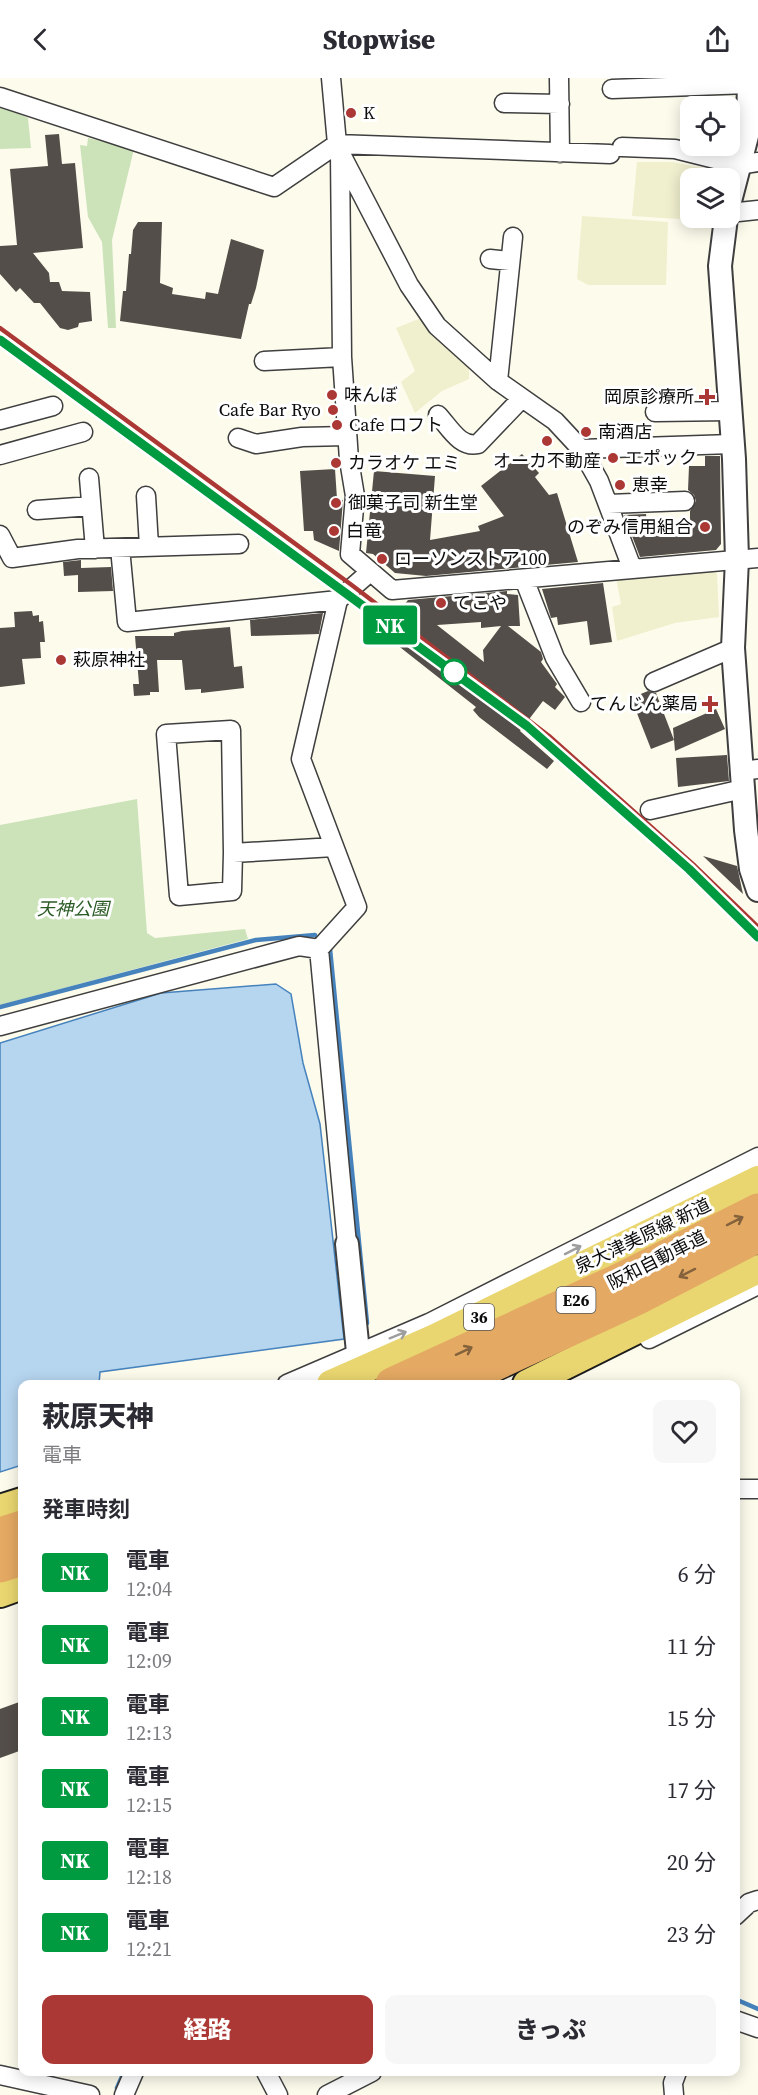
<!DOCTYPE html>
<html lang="ja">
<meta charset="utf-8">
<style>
:root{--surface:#fff;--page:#f7f7f7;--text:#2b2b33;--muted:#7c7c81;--accent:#ab3834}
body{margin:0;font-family:"Source Serif 4","Noto Sans JP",serif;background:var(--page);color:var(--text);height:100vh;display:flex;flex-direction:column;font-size:22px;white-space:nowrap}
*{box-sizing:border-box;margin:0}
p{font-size:20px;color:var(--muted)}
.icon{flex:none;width:33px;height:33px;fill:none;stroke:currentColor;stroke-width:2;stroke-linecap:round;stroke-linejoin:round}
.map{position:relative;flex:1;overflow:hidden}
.details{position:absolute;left:18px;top:1302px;width:722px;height:696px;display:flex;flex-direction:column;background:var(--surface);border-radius:12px;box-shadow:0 3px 15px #0003}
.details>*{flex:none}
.badge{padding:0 12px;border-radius:4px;font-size:21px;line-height:39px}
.fabs{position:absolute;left:680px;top:18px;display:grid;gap:12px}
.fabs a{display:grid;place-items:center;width:60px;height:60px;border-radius:12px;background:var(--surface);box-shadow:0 3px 15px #0003;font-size:30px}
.map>.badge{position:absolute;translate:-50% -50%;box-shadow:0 0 0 3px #fff}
h2{padding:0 24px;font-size:22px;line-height:54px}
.round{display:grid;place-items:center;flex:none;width:63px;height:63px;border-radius:12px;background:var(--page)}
.head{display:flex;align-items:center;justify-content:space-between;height:102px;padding:0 24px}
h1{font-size:28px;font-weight:800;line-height:45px}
.action{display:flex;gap:12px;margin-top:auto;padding:12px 24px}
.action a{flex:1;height:69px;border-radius:12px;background:var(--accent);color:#fff;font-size:24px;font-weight:800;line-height:69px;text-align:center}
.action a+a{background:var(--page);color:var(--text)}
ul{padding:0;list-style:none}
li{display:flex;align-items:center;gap:18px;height:72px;padding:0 24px}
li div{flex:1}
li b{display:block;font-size:22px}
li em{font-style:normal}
li .badge{min-width:66px;font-weight:700;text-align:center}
header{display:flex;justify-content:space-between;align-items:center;height:78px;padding:0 24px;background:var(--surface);font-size:27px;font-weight:800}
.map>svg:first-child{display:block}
.farmland{fill:#f0f0cf}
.green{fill:#cce3ba}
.water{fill:#b6d5ef;stroke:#4683bd;stroke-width:1.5}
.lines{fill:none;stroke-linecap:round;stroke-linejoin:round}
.stream{stroke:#4683bd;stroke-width:4.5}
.building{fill:#534e49;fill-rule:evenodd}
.minor-casing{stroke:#3f3f3f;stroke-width:21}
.tertiary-casing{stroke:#3f3f3f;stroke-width:26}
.primary-casing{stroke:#1d1d1d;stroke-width:32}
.motorway-casing{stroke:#1d1d1d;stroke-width:36}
.minor{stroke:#fff;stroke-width:18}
.tertiary{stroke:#fff;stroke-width:22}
.primary{stroke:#e9d670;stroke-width:28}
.motorway{stroke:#e4a963;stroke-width:33}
.rail{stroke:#ab3834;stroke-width:4.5}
.oneway{stroke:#83623c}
.oneway2{stroke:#9e9e9e}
.line-casing{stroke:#fff;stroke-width:14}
.line{stroke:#009a41;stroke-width:9}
.poi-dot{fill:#ab3834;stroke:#fff;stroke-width:2}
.stop-dot{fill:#fff;stroke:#009a41;stroke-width:3}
.labels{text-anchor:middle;stroke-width:6;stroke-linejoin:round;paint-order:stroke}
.shield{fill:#fff;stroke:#555;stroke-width:1.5}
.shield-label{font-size:16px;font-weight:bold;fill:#0c0c0c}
.poi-label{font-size:18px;fill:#0c0c0c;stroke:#fff;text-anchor:start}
.park-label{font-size:18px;font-style:italic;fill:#2a5b24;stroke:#fff}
.street-label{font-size:18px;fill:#0c0c0c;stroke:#fff}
</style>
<header><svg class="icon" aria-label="back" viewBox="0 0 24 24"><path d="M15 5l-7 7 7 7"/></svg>Stopwise<svg class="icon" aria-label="share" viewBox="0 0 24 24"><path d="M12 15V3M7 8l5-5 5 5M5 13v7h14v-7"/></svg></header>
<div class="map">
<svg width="758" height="2017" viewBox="0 0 758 2017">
<rect width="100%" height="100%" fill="#fdfbec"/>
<!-- farmland -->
<path class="farmland" d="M637 84H673L720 94 719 100H690V140H711L710 143 632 138Z
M582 138 668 144 666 207H588L577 201Z
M421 240 469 287V301L442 313 415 335 401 304 415 293 396 250Z
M714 493 717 496 719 539 675 545 617 563 612 529 621 526 616 500Z"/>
<!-- green -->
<path class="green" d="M0 26 28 40 31 70 0 71Z
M88 60 134 71 112 162 116 250H108L102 164 88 139 80 67 87 68Z
M137 721 147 855 155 860 245 851 248 861 0 927V747Z"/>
<!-- water -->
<path class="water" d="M276 906 291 916 303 985 320 1046 344 1261 100 1294 99 1306H22V1387L0 1394V965L161 915Z"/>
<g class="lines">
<!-- stream -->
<path class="stream" d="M330 871 367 1245
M0 929 256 862 315 857
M735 1921 758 1931
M117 2010 124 1994"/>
</g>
<!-- building -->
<path class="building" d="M59 56 62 86 75 85 83 170 33 175 49 195 50 204H59L62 213 90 214 92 243 79 245 78 249 68 252 60 250 40 225H34L20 210 16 214 0 196V168L17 167 10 91 48 88 45 57Z
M138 144H162L160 205 173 210 172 216 205 221 206 214 218 216 231 161 264 172 256 210 251 226H249L241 261 120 243 123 213H126L129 176H131L133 152Z
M522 376 539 395 535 399 549 417 557 415 578 484 426 498 395 495 373 476 366 475 374 393 435 398 430 462 480 453 478 448 504 438 481 408Z
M705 378H720L721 466 716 472 640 479 624 437 646 436 648 454 690 451V433L696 423 694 417 688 412 689 388H705Z
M335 391 337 421 343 422 339 473 314 462 313 453H304L300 393Z
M81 482V490L111 489 113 513 78 514V497L64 498 63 484Z
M603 505 612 564 590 567 587 543 558 547 557 539 551 540 542 511Z
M507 513V516L518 517 520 548H508L541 574 543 581 541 584 557 606 555 609 565 619 555 632 543 623 520 653 554 683 547 691 479 639 473 632 476 629 382 555 408 522ZM481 544V550L501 548 483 572 484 584 437 547Z
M32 533 33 538 39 537V544L43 543 45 564H40L41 580 22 581 25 606 0 609V550L15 549 14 534Z
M323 535 319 556 251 558 250 542Z
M230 549 234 589 242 588 244 610 201 615V611L185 612 182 582H157L159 614H150V617L134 618 133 606H139L135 558H174V555L182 553Z
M648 613 656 615 674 662 651 671 631 620Z
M716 631 725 651 675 673 673 650Z
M727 677 729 703 678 709 676 680Z
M703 778 737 788 743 816Z
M22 1623V1672L0 1680V1631Z"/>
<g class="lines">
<!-- minor casing -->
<g class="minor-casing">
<path id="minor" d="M331 0 337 66 340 75 342 279 349 382 355 418 350 476 392 512 758 480
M559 0 560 75
M612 11 749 6
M0 19 274 109 337 66 610 76
M504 25 560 26
M622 69 675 71 739 87 758 84
M343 80 409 207 437 248 498 303 555 343 581 371 599 403 632 490
M729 135 758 132
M490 181 510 183
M264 283 342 279
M498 303 513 159
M655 334 730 333
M438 337C450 350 460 370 478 366L522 320
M0 342 53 328
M238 360 256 366 302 359 347 358
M581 371 732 366
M0 377 83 354
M89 400 95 471
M146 418 149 468
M608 426 685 423
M37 432 91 428
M0 457 12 480 78 471 239 466
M120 470 127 544 338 522
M524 501 555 580 581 624
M654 604 733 570
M742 693 758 691
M650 732 743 711
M233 775 231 652 166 656 179 818 232 813 233 775 334 769
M0 948 299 868 319 871
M347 1166 319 871 357 829 301 681 338 522 370 494
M649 1261 758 1207
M287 1306 429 1245 758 1079
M735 1411H758
M735 1838 749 1825 758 1822
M735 1942 758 1950
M266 1994 278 2017
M0 1997 90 2017
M124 2017 134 1994
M327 2017 372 1994
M674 2017 673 2005 677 1994"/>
</g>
<!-- tertiary casing -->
<g class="tertiary-casing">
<path id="tertiary" d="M729 127 748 54 749 0
M726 140 720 188 734 381 737 481 733 570 746 752 751 791 758 812
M347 1166 358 1274V1306"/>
</g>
<!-- primary casing -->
<g class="primary-casing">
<path id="primary" d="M331 1306 435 1260 758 1102
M527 1306 758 1191
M0 1431 22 1424
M0 1515 22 1507"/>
</g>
<!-- motorway casing -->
<g class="motorway-casing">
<path id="motorway" d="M392 1306 623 1200 758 1132
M452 1306 636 1221 758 1158
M0 1456 22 1449
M0 1488 22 1481"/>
</g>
<!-- minor -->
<use href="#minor" class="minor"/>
<!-- tertiary -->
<use href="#tertiary" class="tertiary"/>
<!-- primary -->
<use href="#primary" class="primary"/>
<!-- motorway -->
<use href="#motorway" class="motorway"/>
<!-- rail -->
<path class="rail" d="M0 250 353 508 549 658 695 788 758 849
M0 262 405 558"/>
</g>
<!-- one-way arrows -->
<defs><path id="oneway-shaft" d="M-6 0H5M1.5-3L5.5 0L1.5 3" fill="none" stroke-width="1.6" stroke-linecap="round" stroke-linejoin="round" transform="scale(1.5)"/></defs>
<g class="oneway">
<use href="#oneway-shaft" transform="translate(735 1143) rotate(-27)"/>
<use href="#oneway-shaft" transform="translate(687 1195) rotate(153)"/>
<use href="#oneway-shaft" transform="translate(464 1273) rotate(-25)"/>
</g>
<g class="oneway2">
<use href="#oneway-shaft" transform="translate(573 1172) rotate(-27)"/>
<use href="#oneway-shaft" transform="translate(398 1257) rotate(-22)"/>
</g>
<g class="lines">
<!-- line casing -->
<g class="line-casing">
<path id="line" d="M0 262 527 648 689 791 758 859"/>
</g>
<!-- line -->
<use href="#line" class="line"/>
</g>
<!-- markers -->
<g class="poi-dot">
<circle cx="351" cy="35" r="6"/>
<circle cx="332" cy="317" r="6"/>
<path d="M704 310h6v6h6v6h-6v6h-6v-6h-6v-6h6z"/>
<circle cx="333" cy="332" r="6"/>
<circle cx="337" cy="347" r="6"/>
<circle cx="586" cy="354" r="6"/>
<circle cx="547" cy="363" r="6"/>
<circle cx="613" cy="380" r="6"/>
<circle cx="336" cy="385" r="6"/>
<circle cx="620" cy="407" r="6"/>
<circle cx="336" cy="425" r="6"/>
<circle cx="705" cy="449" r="6"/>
<circle cx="334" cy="453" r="6"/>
<circle cx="382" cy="481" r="6"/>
<circle cx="441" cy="525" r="6"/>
<circle cx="61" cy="582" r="6"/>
<path d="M707 617h6v6h6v6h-6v6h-6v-6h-6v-6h6z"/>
</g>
<circle class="stop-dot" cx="454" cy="594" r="12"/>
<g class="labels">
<!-- shield labels -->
<g class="shield">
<rect x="556.5" y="1209" width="39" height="26" rx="4.5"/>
<rect x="464" y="1226" width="30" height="26" rx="4.5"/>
</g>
<g class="shield-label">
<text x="576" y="1228">E26</text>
<text x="479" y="1245">36</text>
</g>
<!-- poi labels -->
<g class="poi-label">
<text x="363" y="41">K</text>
<text x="344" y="323">味んぼ</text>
<text x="694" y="325" text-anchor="end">岡原診療所</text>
<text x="321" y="338" text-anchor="end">Cafe Bar Ryo</text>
<text x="349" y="353">Cafe ロフト</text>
<text x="598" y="360">南酒店</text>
<text x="625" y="386">エポック</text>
<text x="547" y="389" text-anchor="middle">オーカ不動産</text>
<text x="348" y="391">カラオケ エミ</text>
<text x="632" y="413">恵幸</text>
<text x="348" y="431">御菓子司 新生堂</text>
<text x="693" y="455" text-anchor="end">のぞみ信用組合</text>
<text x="346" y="459">白竜</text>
<text x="394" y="487">ローソンストア100</text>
<text x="453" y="531">てこや</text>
<text x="73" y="588">萩原神社</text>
<text x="698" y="632" text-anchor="end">てんじん薬局</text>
</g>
<!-- park labels -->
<g class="park-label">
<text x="73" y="837">天神公園</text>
</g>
<!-- street labels -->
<g class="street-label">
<text transform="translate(643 1158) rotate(-26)" y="6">泉大津美原線 新道</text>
<text transform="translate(657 1182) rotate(-27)" y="6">阪和自動車道</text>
</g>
</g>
</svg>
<div class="fabs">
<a><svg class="icon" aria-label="locate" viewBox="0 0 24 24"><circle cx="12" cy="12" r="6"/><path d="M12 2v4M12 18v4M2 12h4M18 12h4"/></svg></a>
<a><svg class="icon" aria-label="layers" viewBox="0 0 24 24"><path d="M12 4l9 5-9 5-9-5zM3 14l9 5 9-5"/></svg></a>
</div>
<b class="badge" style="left:390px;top:547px;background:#009a41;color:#fff">NK</b>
<section class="details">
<div class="head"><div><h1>萩原天神</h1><p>電車</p></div><a class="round"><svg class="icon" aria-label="heart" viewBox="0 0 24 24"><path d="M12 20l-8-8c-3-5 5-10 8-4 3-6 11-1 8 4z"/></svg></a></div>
<h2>発車時刻</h2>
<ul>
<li><span class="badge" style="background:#009a41;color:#fff">NK</span><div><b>電車</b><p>12:04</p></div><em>6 分</em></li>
<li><span class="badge" style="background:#009a41;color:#fff">NK</span><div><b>電車</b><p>12:09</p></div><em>11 分</em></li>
<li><span class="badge" style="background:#009a41;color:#fff">NK</span><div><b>電車</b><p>12:13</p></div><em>15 分</em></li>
<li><span class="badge" style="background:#009a41;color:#fff">NK</span><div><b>電車</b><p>12:15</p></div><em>17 分</em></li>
<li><span class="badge" style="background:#009a41;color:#fff">NK</span><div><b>電車</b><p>12:18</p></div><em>20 分</em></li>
<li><span class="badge" style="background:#009a41;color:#fff">NK</span><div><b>電車</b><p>12:21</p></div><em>23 分</em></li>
</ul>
<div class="action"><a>経路</a><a>きっぷ</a></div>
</section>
</div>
